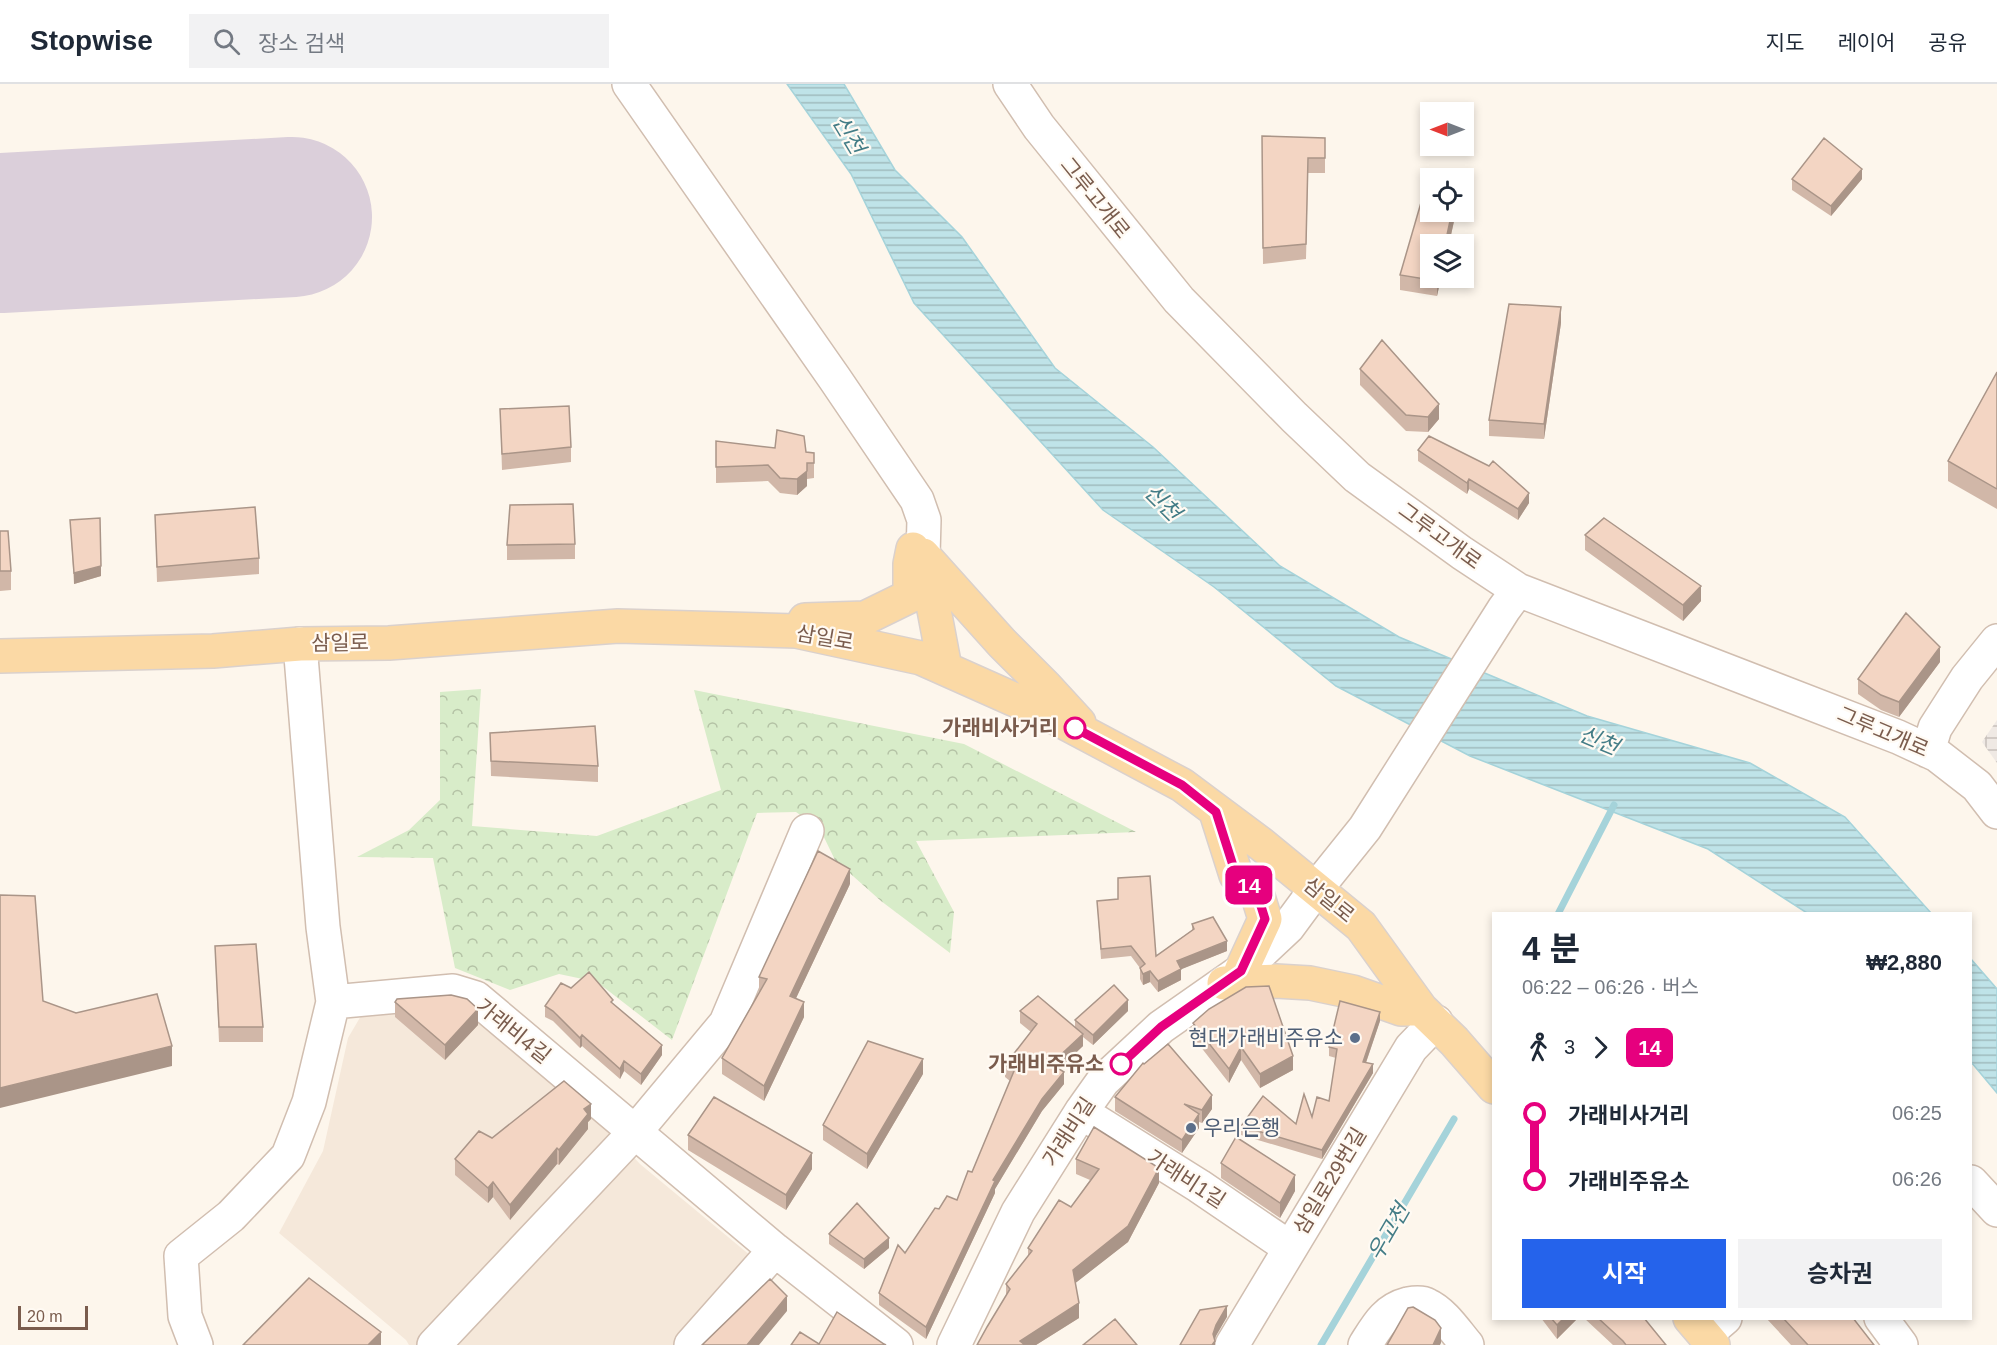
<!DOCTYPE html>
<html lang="ko">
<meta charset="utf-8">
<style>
:root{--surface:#fff;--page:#f2f2f3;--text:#1f2937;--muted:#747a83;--line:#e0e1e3;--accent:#2563eb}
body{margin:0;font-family:Helvetica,"Noto Sans KR",sans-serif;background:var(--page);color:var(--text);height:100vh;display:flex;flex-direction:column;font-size:22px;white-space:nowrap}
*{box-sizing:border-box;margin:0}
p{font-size:20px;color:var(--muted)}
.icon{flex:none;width:33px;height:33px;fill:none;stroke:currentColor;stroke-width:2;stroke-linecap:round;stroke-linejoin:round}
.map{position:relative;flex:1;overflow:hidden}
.details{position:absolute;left:1492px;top:828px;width:480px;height:408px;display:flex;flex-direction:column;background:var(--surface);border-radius:0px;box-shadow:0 3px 9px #0003}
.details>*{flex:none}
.badge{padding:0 12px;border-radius:9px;font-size:21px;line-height:39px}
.needle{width:39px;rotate:270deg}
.tools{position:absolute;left:1420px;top:18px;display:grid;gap:12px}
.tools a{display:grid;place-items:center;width:54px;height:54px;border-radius:0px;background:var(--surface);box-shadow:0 3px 9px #0003;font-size:30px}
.scale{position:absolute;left:18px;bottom:15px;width:70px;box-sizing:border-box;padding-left:6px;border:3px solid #7a5c4d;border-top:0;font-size:16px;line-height:21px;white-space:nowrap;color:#7a5c4d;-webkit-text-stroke:4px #fffaf3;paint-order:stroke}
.map>.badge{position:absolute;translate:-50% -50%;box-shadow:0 0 0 3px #fff}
.legs{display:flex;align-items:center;gap:9px;height:66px;padding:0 30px;font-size:20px}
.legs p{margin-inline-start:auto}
.head{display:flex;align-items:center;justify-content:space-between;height:102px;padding:0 30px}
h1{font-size:33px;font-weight:700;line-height:45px}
.button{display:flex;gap:12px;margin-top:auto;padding:12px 30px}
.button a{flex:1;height:69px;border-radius:0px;background:var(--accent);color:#fff;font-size:24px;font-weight:700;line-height:69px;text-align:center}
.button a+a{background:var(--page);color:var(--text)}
ul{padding:0 30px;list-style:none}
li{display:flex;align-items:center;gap:21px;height:66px;font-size:22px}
li i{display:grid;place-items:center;width:9px;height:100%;margin:0 8px;background:currentColor}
li i::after{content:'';width:15px;height:15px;margin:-8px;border:4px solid;border-radius:50%;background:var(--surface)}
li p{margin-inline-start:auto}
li:first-child i{background:linear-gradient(#0000 50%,currentColor 0)}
li:last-child i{background:linear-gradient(currentColor 50%,#0000 0)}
header{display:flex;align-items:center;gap:36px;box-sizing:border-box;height:84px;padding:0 30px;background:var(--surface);border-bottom:2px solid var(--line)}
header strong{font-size:28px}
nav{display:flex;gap:33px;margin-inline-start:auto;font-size:21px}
.search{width:420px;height:54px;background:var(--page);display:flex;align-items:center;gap:15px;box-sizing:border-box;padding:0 21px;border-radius:0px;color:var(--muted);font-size:22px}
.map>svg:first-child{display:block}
.residential{fill:#f5e8da}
.industrial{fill:url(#industrial-grid)}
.forest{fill:url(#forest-crowns)}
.water{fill:url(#water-rules);stroke:#a5d3da;stroke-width:1.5}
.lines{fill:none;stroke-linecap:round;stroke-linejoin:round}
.stream{stroke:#a5d3da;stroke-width:7}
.runway{stroke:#dbcfda;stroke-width:160}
.minor-casing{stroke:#d1beb0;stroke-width:36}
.major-casing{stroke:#dad1cd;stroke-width:36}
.minor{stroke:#fff;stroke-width:33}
.major{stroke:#fbd9a5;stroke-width:33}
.wall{fill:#d1b7a8}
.shaded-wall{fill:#aa9588}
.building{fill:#f3d5c3;stroke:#aa9588;stroke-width:1.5}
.line-1-casing{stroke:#fff;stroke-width:14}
.line-1{stroke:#e6007e;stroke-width:9}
.stop-1-dot{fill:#fff;stroke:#e6007e;stroke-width:3}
.service-dot{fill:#5c6f8a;stroke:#fffaf3;stroke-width:2}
.labels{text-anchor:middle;stroke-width:4.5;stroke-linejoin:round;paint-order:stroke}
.street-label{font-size:21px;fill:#7a5c4d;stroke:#fffaf3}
.stop-label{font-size:21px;font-weight:bold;fill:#7a5c4d;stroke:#fffaf3;text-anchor:end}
.service-label{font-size:21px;fill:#4e5e75;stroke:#fffaf3;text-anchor:end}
.water-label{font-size:22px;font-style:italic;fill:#437c86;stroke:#fffaf3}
</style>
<header>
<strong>Stopwise</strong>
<div class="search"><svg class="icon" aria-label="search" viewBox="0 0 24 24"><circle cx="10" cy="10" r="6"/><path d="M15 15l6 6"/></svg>장소 검색</div>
<nav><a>지도</a><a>레이어</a><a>공유</a></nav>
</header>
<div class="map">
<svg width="1997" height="1261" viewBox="0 0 1997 1261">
<defs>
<pattern id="industrial-grid" width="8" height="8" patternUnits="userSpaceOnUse" patternTransform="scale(1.5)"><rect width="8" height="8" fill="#efe9e4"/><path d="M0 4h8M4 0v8" fill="none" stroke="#c7c0bb"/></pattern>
<pattern id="forest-crowns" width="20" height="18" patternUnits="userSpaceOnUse" patternTransform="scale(1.5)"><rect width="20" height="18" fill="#d8ecc9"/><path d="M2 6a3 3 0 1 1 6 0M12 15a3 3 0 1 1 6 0" fill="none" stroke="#b4c2a5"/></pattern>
<pattern id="water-rules" width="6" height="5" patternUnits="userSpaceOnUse" patternTransform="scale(1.5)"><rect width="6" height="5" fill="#bfe3e8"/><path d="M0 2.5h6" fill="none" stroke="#a0bbbe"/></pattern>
</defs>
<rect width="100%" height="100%" fill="#fdf6ec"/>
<!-- residential -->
<path class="residential" d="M467 921 561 997 640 1080 757 1177 675 1261H409L406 1256 279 1149 323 1067 348 954 365 925Z"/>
<!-- industrial -->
<path class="industrial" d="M1997 636V679L1982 658Z"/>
<!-- forest -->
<path class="forest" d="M481 605 472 742 597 752 721 706 694 606 964 660 1136 748 916 757 954 828 950 869 881 817 835 776 820 745 796 728 757 729 672 956 597 898 559 890 510 906 455 884 433 774 357 773 409 746 440 716V608Z"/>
<!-- water -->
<path class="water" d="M787 0H844L895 86 962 153 1055 284 1153 363 1280 482 1399 553 1587 632 1750 679 1845 733 1931 829H1807L1708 765 1470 672 1336 602 1214 503 1103 426 914 219 851 90Z
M1971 875 1997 905V1009L1971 978Z"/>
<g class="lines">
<!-- stream -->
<path class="stream" d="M1558 830 1614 721
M1321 1261 1454 1035"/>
<!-- runway -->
<path class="runway" d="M0 149 292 133"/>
<!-- minor casing -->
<g class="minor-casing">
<path id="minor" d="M629 0 835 295 917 416 924 436 923 471
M1010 0 1039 43 1179 216 1294 333 1357 393 1462 469 1518 506 1898 653 1937 671 1977 702 1997 728
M1928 667 1935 644 1967 594 1997 557
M333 918 453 907 476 914 775 1166 896 1261
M1081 1028 1199 1102 1290 1164
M1971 1098 1997 1126
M1881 1234 1901 1261
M1705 1251 1725 1234
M196 1261 185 1232 181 1172 231 1132 288 1072 309 1018 333 918 323 843 300 560
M434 1261 635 1048 726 939 807 747
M691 1261 775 1166
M954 1261 1018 1128 1081 1028 1103 997 1161 943 1241 887 1288 843 1316 805 1365 744 1504 525 1518 506
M1232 1261 1411 964 1436 938
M1365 1261C1377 1242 1385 1226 1408 1220 1414 1219 1422 1218 1427 1221 1443 1228 1456 1248 1467 1261"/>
</g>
<!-- major casing -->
<g class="major-casing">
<path id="major" d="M923 471 1002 559 1045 602 1079 639
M924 473 945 584
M805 536 865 534 910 512V480L913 465
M0 572 213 567 300 560 389 559 618 542 796 547 921 574 1058 635 1182 701 1261 760 1361 842 1421 925 1454 957 1494 1003
M1216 728 1236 791 1256 806 1265 835 1241 887
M1224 899 1276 897 1310 899 1353 908 1401 925H1421
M1690 1234 1713 1261"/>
</g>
<!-- minor -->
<use href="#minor" class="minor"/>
<!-- major -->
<use href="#major" class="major"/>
</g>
<!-- wall -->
<path class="wall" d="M1262 52 1325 54V89H1308L1306 175 1263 180Z
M1792 95H1862L1831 132 1792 106Z
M1431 128H1456L1449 160 1431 194H1441L1437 212 1400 206V191Z
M1561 239 1544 355 1489 352V336Z
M1360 285 1439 335 1428 348 1406 347 1360 301Z
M1997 288V425L1948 397V377Z
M500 325 571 363V378L502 386Z
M716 357 814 369V394L807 395V402L797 411 780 409 768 397 716 399Z
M1418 366 1529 419 1518 436 1469 405 1467 410 1418 377Z
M155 431 259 474V490L157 498Z
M70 436 101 492 74 500Z
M0 447 11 487V506L0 507Z
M1585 451 1701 517 1683 537 1585 466Z
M575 460V475L507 476V461Z
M1940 578 1899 633 1881 626 1858 610V595Z
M490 649 598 682V698L491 692Z
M850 800 796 914 804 933 764 1017 722 990V974L759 908V893Z
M1097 817 1156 872 1192 846V840L1227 867 1181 885V896L1158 908 1150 898 1143 901 1140 895V884L1131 872 1101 875Z
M215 862 263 943V958H219Z
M571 904 613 920 662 971 641 1001 624 987 620 995 582 962 580 964 553 937 545 933V922Z
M395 918 478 941 445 976 395 933Z
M1020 927 1075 943V936L1128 927 1093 961 1083 953V962L1059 985 1064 1000 1042 1027 995 1105V1109L926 1255 879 1221V1209L905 1169 939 1125 957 1116 972 1088 1010 997 1005 993V981L1031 948 1020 939Z
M1380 937 1366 979 1373 989 1322 1075 1241 1051V1042L1296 1040 1312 1033 1329 1017 1336 974 1329 972V963Z
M1193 939 1293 986 1260 1004 1241 976 1229 999 1193 953Z
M1143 979 1212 1025 1202 1039 1199 1038V1044L1182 1069 1115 1027V1013Z
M923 990 867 1085 823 1056V1041Z
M591 1035 588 1038V1045L559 1081 557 1080 510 1136 493 1113 488 1119 455 1091V1075L492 1054Z
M688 1051 812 1085 786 1126 688 1066Z
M1076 1075 1159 1099 1128 1158 1075 1199 1079 1234 1036 1261H977L1006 1212V1200L1028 1173V1164L1071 1123 1090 1096 1076 1090Z
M1221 1079 1295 1107 1280 1134 1221 1094Z
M829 1150 889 1164 864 1185 829 1160Z
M1541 1234H1578L1557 1255Z
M1584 1234H1644L1666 1261H1613Z
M1766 1234H1853L1874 1261H1791Z"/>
<!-- shaded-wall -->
<path class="shaded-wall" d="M1862 85V95L1831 132V122Z
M1452 128H1456L1449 160H1445Z
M1438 194H1441L1437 212V197Z
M1561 223V239L1544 355V340Z
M1439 320V335L1428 348V333Z
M807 387V402L797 411V395Z
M1469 395V405L1467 410V399Z
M1529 409V419L1518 436V425Z
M101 482V492L74 500V489Z
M1701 502V517L1683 537V521Z
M1940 563V578L1899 633V618Z
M850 785V800L790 927V912Z
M1227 857V867L1177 887V877Z
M1181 885V896L1158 908V897Z
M1150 887V898L1143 901V890Z
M1128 916V927L1093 961V951Z
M804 918V933L764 1017V1002Z
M478 925V941L445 976V961Z
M1380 928V937L1363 987V978Z
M1083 950V962L1051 992V980Z
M582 951V962L580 964V954Z
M662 961V971L641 1001V990Z
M172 962V982L0 1024V1004Z
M1241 963V976L1229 999V985Z
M1293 972V986L1260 1004V990Z
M923 975V990L867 1085V1070Z
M624 977V987L620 995V985Z
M1373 980V989L1322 1075V1066Z
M1064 988V1000L1042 1027 995 1105V1109L926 1255V1243L993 1096 1042 1015Z
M1212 1011V1025L1202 1039V1026Z
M591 1020V1035L588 1038V1045L559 1081V1066L584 1025Z
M1199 1030V1044L1182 1069V1056Z
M557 1064V1080L510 1136V1121Z
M812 1069V1085L786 1126V1111Z
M1159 1084V1099L1128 1158 1073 1201V1186Z
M1295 1091V1107L1280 1134V1119Z
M493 1098V1113L488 1119V1104Z
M889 1154V1164L864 1185V1175Z
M787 1212V1227L759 1261H747Z
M1079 1219V1234L1036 1261H1020V1257Z
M1227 1222V1233L1216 1252 1214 1259 1215 1257V1261H1212L1213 1250 1216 1241Z
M1564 1234H1578L1557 1255V1241Z
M1441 1244V1259L1440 1261H1433Z
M381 1248V1261H368Z"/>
<!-- building -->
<path class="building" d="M1262 52 1325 54V74H1308L1306 160 1263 164Z
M1824 54 1862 85 1831 122 1792 95Z
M1427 98 1431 99V128H1452L1445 160H1431V194H1438L1437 197 1400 191Z
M1509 220 1561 223 1544 340 1489 336Z
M1382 256 1439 320 1428 333 1406 331 1360 285Z
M1997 288V405L1948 377Z
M569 322 571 363 502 370 500 325Z
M777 346 804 352 806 368 814 369V379H807V387L797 395 780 394 768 381 716 383V357L775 364Z
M1429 352 1489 382 1493 377 1529 409 1518 425 1469 395 1467 399 1418 366Z
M573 420 575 460 507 461 510 421Z
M255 423 259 474 157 483 155 431Z
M100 434 101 482 74 489 70 436Z
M1604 434 1701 502 1683 521 1585 451Z
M0 447H8L11 487H0Z
M1906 529 1940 563 1899 618 1881 611 1858 595Z
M595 642 598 682 491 677 490 649Z
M818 767 850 785 790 912 804 918 764 1002 722 974 767 895 759 893Z
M1150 792 1156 872 1194 845 1192 840 1213 833 1227 857 1177 877 1181 885 1158 897 1150 887 1143 890 1140 884 1145 880 1131 862 1101 865 1097 817 1118 815V794Z
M0 811 35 812 43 917 76 929 157 910 172 962 0 1004Z
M256 860 263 943H219L215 862Z
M589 888 613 916 611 918 662 961 641 990 624 977 620 985 582 951 580 954 553 927 545 922 561 899 571 904Z
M1114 901 1128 916 1093 951 1075 936Z
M1269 902 1293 972 1260 990 1241 963 1229 985 1193 939 1209 925 1246 903Z
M451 911 467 915 478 925 445 961 395 918 397 915Z
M1038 912 1083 950 1051 980 1064 988 1042 1015 993 1096 995 1097 926 1243 879 1209 898 1161 905 1169 935 1124 939 1125 947 1112 957 1116 968 1087 972 1088 1014 987 1005 981 1037 940 1020 927Z
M1340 917 1380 928 1363 978 1373 980 1322 1066 1241 1042 1263 1012 1296 1040 1304 1010 1312 1033 1317 1013 1329 1017 1337 965 1329 963Z
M868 957 923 975 867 1070 823 1041Z
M1168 960 1212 1011 1202 1026 1184 1020 1199 1030 1182 1056 1115 1013 1143 979 1144 980Z
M564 997 591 1020 584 1025 588 1030 559 1066 557 1064 510 1121 493 1098 488 1104 455 1075 479 1047 492 1054Z
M714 1013 812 1069 786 1111 688 1051Z
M1094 1043 1159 1084 1128 1142 1073 1186 1079 1219 1020 1257 1025 1261H977L987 1243 1010 1205 1006 1200 1032 1167 1028 1164 1059 1116 1071 1123 1099 1085 1076 1075Z
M1236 1053 1295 1091 1280 1119 1221 1079Z
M857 1119 889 1154 864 1175 829 1150Z
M309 1194 381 1248 368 1261H243Z
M770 1195 787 1212 747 1261H702Z
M1227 1222 1216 1241 1213 1250 1215 1257 1212 1261H1180L1200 1226Z
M1413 1223 1435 1236 1441 1244 1433 1261H1387L1408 1224Z
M837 1228 884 1260 886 1261H791L800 1248 819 1260Z
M1551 1234H1564L1557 1241Z
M1598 1234H1644L1666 1261H1626L1623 1257Z
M1783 1234H1853L1874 1261H1808Z
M1115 1235 1137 1261H1083Z"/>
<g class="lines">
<!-- line-1 casing -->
<g class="line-1-casing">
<path id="line-1" d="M1075 644 1182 701 1216 728 1236 791 1256 806 1265 835 1241 887 1161 943 1121 980"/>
</g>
<!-- line-1 -->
<use href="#line-1" class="line-1"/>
</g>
<!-- markers -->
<g class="stop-1-dot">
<circle cx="1075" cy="644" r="10"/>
<circle cx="1121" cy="980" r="10"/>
</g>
<g class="service-dot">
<circle cx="1355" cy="954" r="6"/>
<circle cx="1191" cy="1044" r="6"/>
</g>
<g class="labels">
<!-- street labels -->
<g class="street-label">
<text transform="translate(1095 114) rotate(51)" y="7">그루고개로</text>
<text transform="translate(1440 452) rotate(36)" y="7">그루고개로</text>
<text transform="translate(825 554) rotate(10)" y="7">삼일로</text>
<text transform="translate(340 559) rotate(-1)" y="7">삼일로</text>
<text transform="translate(1883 648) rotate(23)" y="7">그루고개로</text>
<text transform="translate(1329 816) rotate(39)" y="7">삼일로</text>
<text transform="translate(513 947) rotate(39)" y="7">가래비4길</text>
<text transform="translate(1069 1048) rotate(-57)" y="7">가래비길</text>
<text transform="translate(1186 1095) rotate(33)" y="7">가래비1길</text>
<text transform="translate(1330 1097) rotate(-59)" y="7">삼일로29번길</text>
</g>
<!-- stop labels -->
<g class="stop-label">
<text x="1058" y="651">가래비사거리</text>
<text x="1104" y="987">가래비주유소</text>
</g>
<!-- service labels -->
<g class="service-label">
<text x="1343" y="961">현대가래비주유소</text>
<text x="1203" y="1051" text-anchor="start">우리은행</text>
</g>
<!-- water labels -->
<g class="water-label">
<text transform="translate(849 50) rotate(59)" y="8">신천</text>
<text transform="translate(1163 418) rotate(45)" y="8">신천</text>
<text transform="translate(1599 656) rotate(23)" y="8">신천</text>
<text transform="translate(1388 1148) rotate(-60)" y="8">우고천</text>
</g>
</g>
</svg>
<div class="tools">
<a><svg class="needle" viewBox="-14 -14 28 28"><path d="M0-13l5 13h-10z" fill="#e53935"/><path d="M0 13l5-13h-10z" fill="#747a83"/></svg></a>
<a><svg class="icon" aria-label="locate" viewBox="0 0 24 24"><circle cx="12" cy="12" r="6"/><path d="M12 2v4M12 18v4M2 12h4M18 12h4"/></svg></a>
<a><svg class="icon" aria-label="layers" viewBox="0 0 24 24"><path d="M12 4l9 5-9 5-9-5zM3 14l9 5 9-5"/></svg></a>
</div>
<div class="scale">20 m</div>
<b class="badge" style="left:1249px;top:801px;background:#e6007e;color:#fff">14</b>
<section class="details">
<div class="head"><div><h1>4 분</h1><p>06:22 – 06:26 · 버스</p></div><b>₩2,880</b></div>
<div class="legs"><svg class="icon" aria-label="walk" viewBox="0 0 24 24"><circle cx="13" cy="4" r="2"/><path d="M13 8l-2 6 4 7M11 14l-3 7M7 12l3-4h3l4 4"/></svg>3<svg class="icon" aria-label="forward" viewBox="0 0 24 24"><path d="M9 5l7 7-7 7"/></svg><b class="badge" style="background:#e6007e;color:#fff">14</b></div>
<ul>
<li><i style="color:#e6007e"></i><b>가래비사거리</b><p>06:25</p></li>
<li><i style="color:#e6007e"></i><b>가래비주유소</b><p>06:26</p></li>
</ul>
<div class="button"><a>시작</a><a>승차권</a></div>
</section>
</div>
